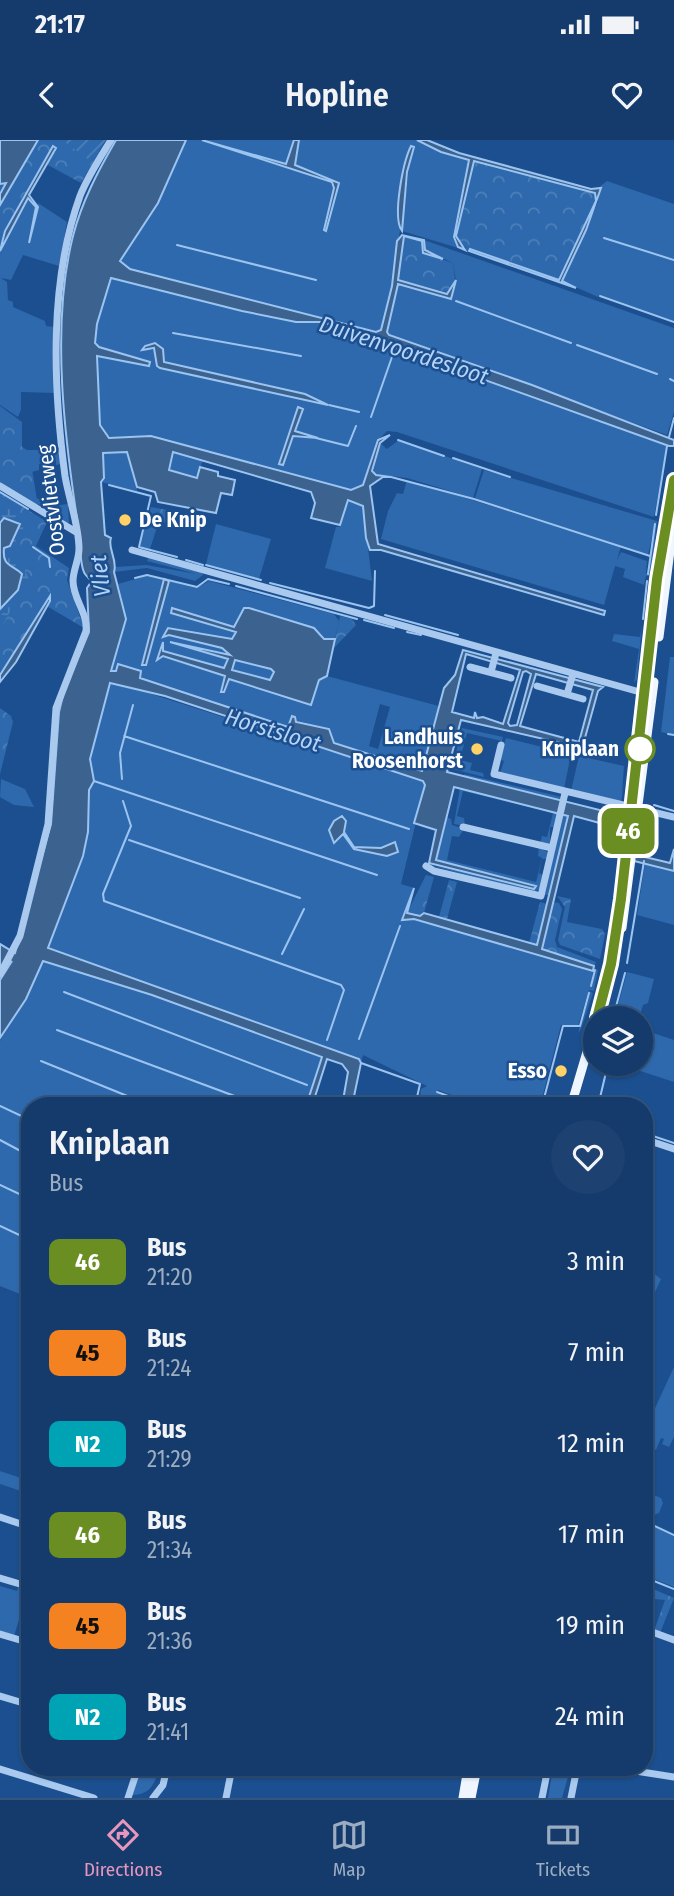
<!DOCTYPE html>
<style>
:root{--surface:#143b6b;--page:#1d4271;--text:#f1f3f6;--muted:#9dadc1;--line:#33557e;--accent:#e797bd}
body{margin:0;font-family:"Fira Sans Condensed",sans-serif;background:var(--page);color:var(--text);height:100vh;display:flex;flex-direction:column;font-size:26px;white-space:nowrap}
*{box-sizing:border-box;margin:0}
p{font-size:23px;color:var(--muted)}
.icon{flex:none;width:38px;height:38px;fill:none;stroke:currentColor;stroke-width:2;stroke-linecap:round;stroke-linejoin:round}
.map{position:relative;flex:1;overflow:hidden}
.sheet{position:absolute;left:21px;top:957px;width:632px;height:679px;display:flex;flex-direction:column;background:var(--surface);border-radius:28px;box-shadow:0 2px 5px #0004,0 0 0 2px var(--line)}
.sheet>*{flex:none}
.badge{padding:0 14px;border-radius:10px;font-size:24px;line-height:46px}
.tools{position:absolute;left:583px;top:866px;display:grid;gap:14px}
.tools a{display:grid;place-items:center;width:70px;height:70px;border-radius:50%;background:var(--surface);box-shadow:0 2px 5px #0004,0 0 0 2px var(--line);font-size:35px}
.map>.badge{position:absolute;translate:-50% -50%;box-shadow:0 0 0 4px #fff}
.round{display:grid;place-items:center;flex:none;width:74px;height:74px;border-radius:37px;background:var(--page)}
.summary{display:flex;align-items:center;justify-content:space-between;height:119px;padding:0 28px}
h1{font-size:33px;font-weight:600;line-height:52px}
ul{padding:0;list-style:none}
li{display:flex;align-items:center;gap:21px;height:91px;padding:0 28px}
li div{flex:1}
li b{display:block;font-size:26px}
li em{font-style:normal}
li .badge{min-width:77px;font-weight:700;text-align:center}
.status{display:flex;justify-content:space-between;align-items:center;height:49px;padding:0 35px;background:var(--surface);direction:ltr}
.status svg{height:19px;fill:currentColor}
header{display:flex;justify-content:space-between;align-items:center;height:91px;padding:0 28px;background:var(--surface);font-size:32px;font-weight:600}
.tab-bar{display:flex;justify-content:space-around;align-items:center;height:98px;border-top:2px solid var(--line);background:var(--surface);font-size:19px;color:var(--muted)}
.tab-bar a{display:grid;justify-items:center;gap:4px}
.tab-bar .on{color:var(--accent)}
.map>svg:first-child{display:block}
.grass{fill:#2e69ad;fill-rule:evenodd}
.forest{fill:url(#forest-crowns)}
.wetland{fill:url(#wetland-marsh)}
.garden{fill:url(#garden-furrows)}
.water{fill:#3c6290;stroke:#9cc4f0;stroke-width:2;fill-rule:evenodd}
.lines{fill:none;stroke-linecap:round;stroke-linejoin:round}
.stream{stroke:#9cc4f0;stroke-width:2}
.minor{stroke:#a9c9ee;stroke-width:7}
.major{stroke:#f0f6ff;stroke-width:9}
.line-casing{stroke:#fff;stroke-width:16}
.line{stroke:#6b8e23;stroke-width:10}
.poi-dot{fill:#ffd166;stroke:#1b4f8f;stroke-width:2.5}
.stop-dot{fill:#fff;stroke:#6b8e23;stroke-width:3.5}
.labels{text-anchor:middle;stroke-width:5;stroke-linejoin:round;paint-order:stroke}
.street-label{font-size:21px;fill:#fff;stroke:#1b4f8f}
.poi-label{font-size:21px;font-weight:bold;fill:#fff;stroke:#1b4f8f;text-anchor:end}
.stop-label{font-size:21px;font-weight:bold;fill:#fff;stroke:#1b4f8f;text-anchor:end}
.water-label{font-size:23px;font-style:italic;fill:#b5d3f5;stroke:#1b4f8f}
</style>
<div class="status"><b>21:17</b><svg viewBox="0 0 49 12"><path d="M0 12V9h3v3zM5 12V6h3v6zM10 12V3h3v9zM15 12V0h3v12zM26 1h20v11H26zM47 4h2v5h-2z"/></svg></div>
<header><svg class="icon" aria-label="back" viewBox="0 0 24 24"><path d="M15 5l-7 7 7 7"/></svg>Hopline<svg class="icon" aria-label="heart" viewBox="0 0 24 24"><path d="M12 20l-8-8c-3-5 5-10 8-4 3-6 11-1 8 4z"/></svg></header>
<div class="map">
<svg width="674" height="1658" viewBox="0 0 674 1658">
<defs>
<pattern id="forest-crowns" width="20" height="18" patternUnits="userSpaceOnUse" patternTransform="scale(1.75)"><rect width="20" height="18" fill="#2e69ad"/><path d="M2 6a3 3 0 1 1 6 0M12 15a3 3 0 1 1 6 0" fill="none" stroke="#4d80b9"/></pattern>
<pattern id="wetland-marsh" width="20" height="14" patternUnits="userSpaceOnUse" patternTransform="scale(1.75)"><rect width="20" height="14" fill="#2e69ad"/><path d="M1 5h8M5 5V1M11 12h8M15 12V8" fill="none" stroke="#4d80b9"/></pattern>
<pattern id="garden-furrows" width="10" height="10" patternUnits="userSpaceOnUse" patternTransform="scale(1.75)"><rect width="10" height="10" fill="#2e69ad"/><path d="M-1 1l2-2M0 10L10 0M9 11l2-2" fill="none" stroke="#4d80b9"/></pattern>
</defs>
<rect width="100%" height="100%" fill="#1b4f8f"/>
<!-- grass -->
<path class="grass" d="M186 0H202L332 42 334 48 326 91 339 43 295 25 299 0H417L441 12 469 20 454 97 458 107 465 110 402 91 411 6C394 33 405 68 399 97 394 127 393 163 379 192L220 155 130 129 120 122 158 63Z
M206 0H294L286 24Z
M607 41 674 64V119L603 98 674 120V181L600 155 598 157 562 141 598 62 599 47Z
M28 58 36 67 27 103 38 63 67 82 59 126 23 115 11 140 1 138 7 142 8 160 13 162V167L45 181 46 186 55 187V253L21 252V270L18 277 0 265V111Z
M424 100 674 188V241L671 240 674 242V272L667 295 389 195 387 192 397 144 452 155 456 140 453 123 425 110Z
M111 138 242 171 296 182H323L667 305 654 377 397 292 387 291 378 300 363 345 351 350 151 296 113 299 101 290 97 215 149 226 150 222 98 207 95 203 97 184ZM155 203 164 213V222L305 254 307 258 335 266 157 225 156 210H142Z
M399 300 482 329 473 358 407 338 373 334 380 303 387 309Z
M22 310H60L61 324 56 325V321L39 324V330L32 332 36 359 43 358 52 366 68 364 69 384 35 362Z
M127 312 137 347V351L101 342 104 338 103 313Z
M174 312 203 320 197 337 170 330Z
M484 330 657 381 651 436H646L644 445 623 437 625 429 615 426 604 465 381 399 388 371 397 353 403 354 407 340 621 406 617 420 621 412 647 421 646 433 649 434 655 383 648 415 475 358Z
M348 359 363 366 372 441 325 428 336 387H340Z
M216 384 271 399 259 439 206 424Z
M149 416 202 432 203 435 195 441 147 428 114 432 115 427 146 425 197 434 147 421Z
M146 436 164 439 143 525H146L169 441 197 448 209 441 334 474 339 481 335 499 328 501 314 488 249 468 241 473 234 487 172 468 236 492 232 499 168 488V495L222 508 230 515 213 514 228 519 224 528 163 511V503L158 519 162 516 225 536 222 552 228 538 311 565 319 540 327 536 435 565 440 567 425 628 422 631 334 603 325 588 296 582 288 587 139 538 141 531 118 524 116 532 111 531C124 494 129 482 118 444ZM380 564 390 567 378 609 369 606Z
M642 485 637 539 634 543 639 509 612 501 614 494 640 497Z
M670 517H674V595L661 592Z
M239 520 271 529 274 532 270 540 232 530 233 522Z
M114 542 423 641 425 645 401 744 414 748 402 780 414 779 588 829 593 831 591 847 596 829 598 830 594 851 588 850 593 853 581 889 578 893 590 854 588 853 578 886 561 885 540 966H481L438 950 437 953 472 966H419L421 949 427 946 363 915 361 923 358 919 47 809 83 716 88 692 89 650 94 641 90 619 108 546Z
M462 588 503 597 502 601 467 593 460 620 472 623 470 630 483 633 484 637 452 629Z
M506 598 571 614 564 649 500 633 504 621 499 619Z
M579 616 624 626 622 654 628 623 621 662 571 651Z
M464 634 562 657 561 661 463 638Z
M1 639 25 649 34 667 14 665 0 657Z
M460 648 559 672 555 687H550V704H540L542 696 547 697 553 673 463 651 457 676 464 678 465 686 454 684Z
M563 673 568 676 549 755H545Z
M446 677 451 679 452 685 464 689 459 697 452 696 447 720 536 742 542 718 538 716 539 707 549 713 547 719H542L539 733 543 735 540 749 533 752 428 725 536 746 436 720Z
M645 723 674 731V785L637 775Z
M43 821 152 855 323 917 306 966H30V1158L0 1146V901L25 859Z
M627 832 654 839 648 863 643 865 639 878 615 877Z
M641 889 674 900V942L619 924H640Z
M653 1133 661 1139 646 1172 644 1151Z
M674 1227V1297L669 1307 662 1304 664 1299 661 1298 656 1310 644 1305V1292Z
M0 1331 30 1341V1354L0 1344Z
M644 1351 661 1358 663 1363 659 1373 651 1376 644 1373Z
M644 1382 674 1396V1447L644 1435Z
M0 1446 17 1451 18 1447 23 1453 25 1449 28 1450 14 1496 0 1491Z
M141 1628H159C155 1644 150 1655 132 1655Z
M553 1628H576L570 1630 562 1658H548Z"/>
<!-- forest -->
<path class="forest" d="M0 0H81L99 12 81 43 46 24 0 107Z
M474 21 595 53 596 61 559 140 465 110 466 107 460 106 456 97Z
M404 96 422 101 423 113 453 123 455 139 450 153 398 140Z
M0 266 22 282V307L29 311 38 366 0 342Z
M0 352 47 382 36 406 69 428 67 440 84 488 45 465 0 539Z
M151 367 178 372 176 380 158 384 150 409 139 406Z
M340 476 352 479 356 485 333 509Z
M0 568 11 576 13 582 0 634Z
M426 735 434 737 424 773 420 776 407 773Z
M449 740 457 742 447 779 439 777Z
M557 756 571 759 567 782 602 789 605 794 600 819 560 805 558 800 565 767Z
M540 762 547 764 537 805 529 803Z
M553 762 559 763 562 769 555 800 557 807 596 822 594 826 542 809Z
M644 1445 674 1458 660 1493 654 1491 665 1460 644 1458Z"/>
<!-- wetland -->
<path class="wetland" d="M0 362 22 376 25 383 15 411 29 439 0 489V469L13 458 21 443 4 422V408L10 406 18 392 4 378 0 383Z"/>
<!-- garden -->
<path class="garden" d="M62 0H106L92 22Z"/>
<!-- water -->
<path class="water" d="M0 0H38L0 65V54L6 43 0 44Z
M116 0H186L158 63 120 121 130 129 376 192 381 190 392 146 397 101 402 95 424 100 425 110 443 119 423 113 422 101 404 96 398 140 447 154 456 140 451 159 398 144 387 192 389 195 532 245 674 300V306H669L323 182H296L242 171 111 138 97 184 95 203 99 207 150 222 149 226 97 216 100 285 109 298 151 296 351 350 363 345 378 300 390 295 380 303 372 331 376 335 391 337H383L370 346 378 404 605 471 604 475 381 410H370L366 398 363 366 348 360 340 385 311 378 315 363 311 352 173 312 169 330 197 338 200 327 218 332V336L235 340 232 355 221 353 216 373 158 362 155 352 137 347 127 312 103 313 104 338 101 342 105 395 111 398C107 408 118 420 114 432L126 479 111 531H116L118 524 141 531 140 538 288 587 292 576 295 577 296 582 329 589 334 603 422 631 444 548 455 535 463 510 603 547 598 551 583 605 578 607 461 580 447 632 616 674 619 679 616 710 670 723 674 709V731L606 714 607 685 574 676 542 809 594 826 593 831 414 779 402 780 414 748 407 773 420 776 424 773 537 805 568 676 454 647 436 720 536 746 534 749 429 723 436 690 414 683 425 645 423 641 165 556 110 543 90 619 94 641 89 650 88 692 83 716 48 808 359 919 361 923 352 966H342L348 932 342 924 327 919 312 966H306L322 917 152 855 43 821 26 859 0 898V840L12 821 0 829V804L15 813 51 684 59 572 64 551 89 492 87 448 91 442C90 438 87 437 85 434 79 425 81 403 79 392 65 302 50 186 73 96 82 61 98 31 116 0ZM466 514 520 530 503 584 483 577 477 578 475 572 474 578 452 572ZM526 531 531 534 517 585 510 586 508 583 523 532ZM536 534 593 550 579 602 520 586Z
M202 0 286 24 294 0H299L295 25 339 43 326 91 324 90 334 48 332 42Z
M417 0H427L459 13 591 49 601 48 586 90 562 141 576 148 469 111 470 109 559 140 596 61 595 53 474 21 456 96 465 110 458 107 454 97 469 20 441 12Z
M53 6 56 8 29 55 38 67 29 103 36 67 28 58 0 111 5 91Z
M411 6 414 7 407 32 402 91C392 78 403 22 411 6Z
M155 203 163 209 164 222 305 254 328 265 160 228 157 226 154 208 142 210 145 206Z
M298 267 303 269 295 291 318 298 293 296 283 325 279 324Z
M4 378 20 384 10 406 4 408C2 427 12 424 22 434L18 450 0 469V383Z
M164 439 169 441 146 525H142Z
M50 456V461L16 522 0 542V535Z
M172 468 234 487 244 468H249L314 488 324 499H335L327 536 319 540 311 565 229 539 224 552H221L225 536 163 516 157 520 163 502V511L224 528 228 519 170 502 230 515 222 508 169 495 163 497 168 488 232 499 236 492 171 473ZM235 520 271 529 274 532 270 540 232 530Z
M342 676 346 681 344 692 354 707 381 708 395 702 398 712 387 716 354 709 343 694 334 703 329 690 334 681Z"/>
<g class="lines">
<!-- stream -->
<path class="stream" d="M604 98 674 120
M177 105 316 140
M600 156 674 182
M456 161 571 203
M173 193 301 216
M577 205 657 234
M670 239 674 241
M329 265 359 272
M371 277 393 214
M669 297 674 278
M316 298 348 306 356 286
M398 300 444 316
M453 318 510 337
M391 337 474 359 650 416
M109 345 151 356 139 407 177 417
M0 352 28 369
M656 375 667 306
M33 407 49 418 50 427
M186 420 203 425
M206 425 261 440
M648 434 655 384
M135 438 147 435 197 447 208 439 229 444
M270 443 369 468 374 466 375 431
M236 446 357 479
M385 475 458 495
M643 479 647 441
M364 480 394 488
M407 492 421 495
M668 594 674 595
M124 596 409 689
M122 639 120 613 133 565
M94 641 377 735
M123 661 131 686 103 754 104 761 341 845 344 850 327 900
M654 665 674 671
M129 700 300 758
M282 814 304 769
M627 823 644 721
M591 846 595 830
M64 852 307 945
M613 878 625 833
M57 890 248 961
M359 899 400 786
M41 921 152 966
M361 923 420 944 415 966
M437 952 476 966
M0 966 30 980
M542 966 563 886H580L589 853
M598 966 608 924
M644 993 674 1003
M0 1000 30 1016
M0 1045 30 1059
M0 1086 30 1100
M644 1381 674 1395
M644 1437 674 1449"/>
<!-- minor -->
<path class="minor" d="M0 346 76 392
M132 410 647 554
M470 527 511 538
M491 532 496 513
M537 546 583 559
M567 554 573 534
M501 605 494 634 674 677
M463 687 552 708
M426 726 434 731 541 756 565 653
M0 834 20 796 48 684 56 568 86 491C88 473 73 459 73 441 73 430 79 420 79 409 79 385 69 360 65 336 53 245 49 142 80 56 88 36 100 18 111 0
M644 999 674 1009
M0 1377 30 1387
M0 1438 30 1447
M644 1489 674 1500
M0 1494 30 1503
M0 1556 30 1565
M616 1628 674 1637
M0 1629 94 1658
M128 1658 138 1628
M153 1658 163 1645 167 1628
M226 1658 232 1628
M542 1658 548 1628
M571 1658 577 1628"/>
<!-- major -->
<path class="major" d="M659 497 674 379
M622 788 654 542
M597 878 611 824 621 759 658 439 674 340
M571 966 595 885
M463 1658 468 1628
M471 1658 477 1628"/>
</g>
<g class="lines">
<!-- line casing -->
<g class="line-casing">
<path id="line" d="M597 878 611 824 621 759 657 439 674 340"/>
</g>
<!-- line -->
<use href="#line" class="line"/>
</g>
<!-- markers -->
<g class="poi-dot">
<circle cx="125" cy="380" r="7"/>
<circle cx="477" cy="609" r="7"/>
<circle cx="561" cy="931" r="7"/>
</g>
<circle class="stop-dot" cx="640" cy="609" r="14"/>
<g class="labels">
<!-- street labels -->
<g class="street-label">
<text transform="translate(51 360) rotate(-97)" y="7">Oostvlietweg</text>
</g>
<!-- poi labels -->
<g class="poi-label">
<text x="139" y="387" text-anchor="start">De Knip</text>
<text x="463" y="604">Landhuis<tspan x="463" dy="24">Roosenhorst</tspan></text>
<text x="547" y="938">Esso</text>
</g>
<!-- stop labels -->
<g class="stop-label">
<text x="619" y="616">Kniplaan</text>
</g>
<!-- water labels -->
<g class="water-label">
<text transform="translate(404 210) rotate(18)" y="8">Duivenvoordesloot</text>
<text transform="translate(100 436) rotate(-96)" y="8">Vliet</text>
<text transform="translate(273 590) rotate(17)" y="8">Horstsloot</text>
</g>
</g>
</svg>
<div class="tools">
<a><svg class="icon" aria-label="layers" viewBox="0 0 24 24"><path d="M12 4l9 5-9 5-9-5zM3 14l9 5 9-5"/></svg></a>
</div>
<b class="badge" style="left:628px;top:691px;background:#6b8e23;color:#fff">46</b>
<section class="sheet">
<div class="summary"><div><h1>Kniplaan</h1><p>Bus</p></div><a class="round"><svg class="icon" aria-label="heart" viewBox="0 0 24 24"><path d="M12 20l-8-8c-3-5 5-10 8-4 3-6 11-1 8 4z"/></svg></a></div>
<ul>
<li><span class="badge" style="background:#6b8e23;color:#fff">46</span><div><b>Bus</b><p>21:20</p></div><em>3 min</em></li>
<li><span class="badge" style="background:#f58220;color:#111">45</span><div><b>Bus</b><p>21:24</p></div><em>7 min</em></li>
<li><span class="badge" style="background:#00a3b4;color:#fff">N2</span><div><b>Bus</b><p>21:29</p></div><em>12 min</em></li>
<li><span class="badge" style="background:#6b8e23;color:#fff">46</span><div><b>Bus</b><p>21:34</p></div><em>17 min</em></li>
<li><span class="badge" style="background:#f58220;color:#111">45</span><div><b>Bus</b><p>21:36</p></div><em>19 min</em></li>
<li><span class="badge" style="background:#00a3b4;color:#fff">N2</span><div><b>Bus</b><p>21:41</p></div><em>24 min</em></li>
</ul>
</section>
</div>
<nav class="tab-bar">
<a class="on"><svg class="icon" aria-label="directions" viewBox="0 0 24 24"><path d="M12 3l9 9-9 9-9-9zM9 14v-3h6M13 9l2 2-2 2"/></svg>Directions</a>
<a><svg class="icon" aria-label="map" viewBox="0 0 24 24"><path d="M3 6l6-2 6 2 6-2v14l-6 2-6-2-6 2zM9 4v14M15 6v14"/></svg>Map</a>
<a><svg class="icon" aria-label="tickets" viewBox="0 0 24 24"><path d="M3 7h18v10H3zM15 7v10"/></svg>Tickets</a>
</nav>
